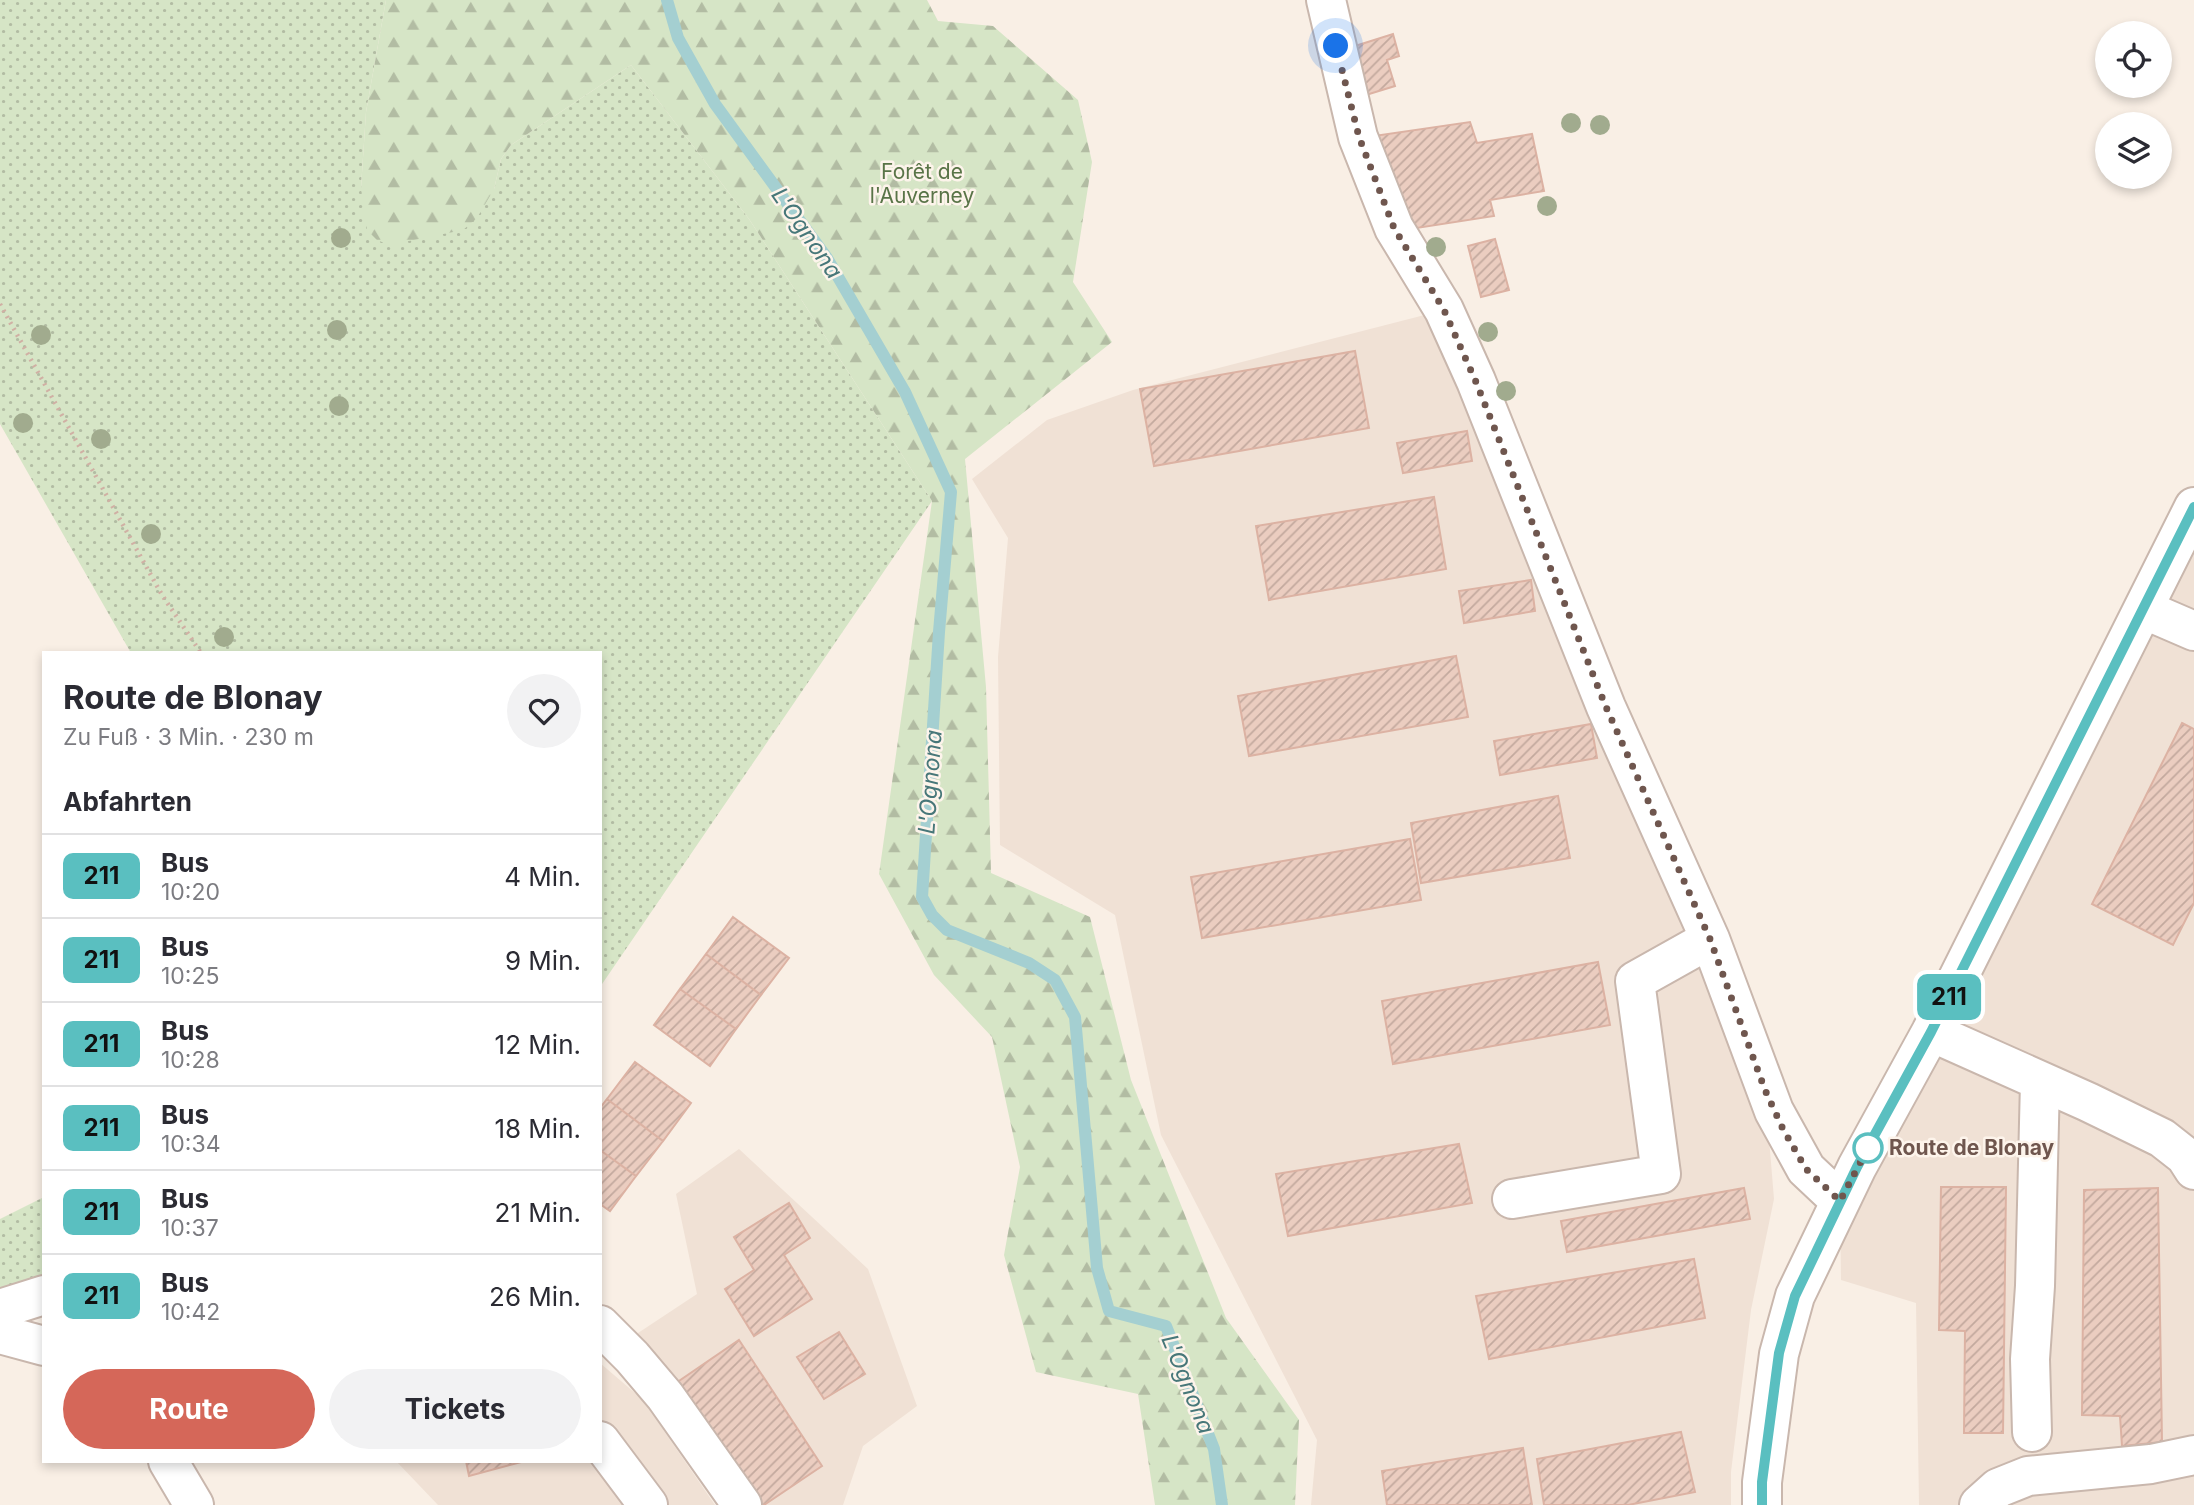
<!DOCTYPE html>
<html lang="de">
<meta charset="utf-8">
<style>
:root{--surface:#fff;--page:#f2f2f3;--text:#2b2b33;--muted:#7c7c81;--line:#e1e1e2;--accent:#d56759}
body{margin:0;font-family:Inter,sans-serif;background:var(--page);color:var(--text);height:100vh;display:flex;flex-direction:column;font-size:26px;white-space:nowrap}
*{box-sizing:border-box;margin:0}
p{font-size:23px;color:var(--muted)}
.icon{flex:none;width:38px;height:38px;fill:none;stroke:currentColor;stroke-width:2;stroke-linecap:round;stroke-linejoin:round}
.map{position:relative;flex:1;overflow:hidden}
.sheet{position:absolute;left:42px;top:651px;width:560px;height:812px;display:flex;flex-direction:column;background:var(--surface);border-radius:0px;box-shadow:0 4px 10px #0003}
.sheet>*{flex:none}
.badge{padding:0 14px;border-radius:10px;font-size:24px;line-height:46px}
.fabs{position:absolute;left:2095px;top:21px;display:grid;gap:14px}
.fabs a{display:grid;place-items:center;width:77px;height:77px;border-radius:50%;background:var(--surface);box-shadow:0 4px 10px #0003;font-size:35px}
.you{position:absolute;width:35px;height:35px;margin:-18px;border:5px solid #fff;border-radius:50%;background:#1a73e8;box-shadow:0 0 0 10px #1a73e833}
.map>.badge{position:absolute;translate:-50% -50%;box-shadow:0 0 0 4px #fff}
h2{padding:0 21px;font-size:26px;line-height:63px}
.round{display:grid;place-items:center;flex:none;width:74px;height:74px;border-radius:37px;background:var(--page)}
.overview{display:flex;align-items:center;justify-content:space-between;height:119px;padding:0 21px}
h1{font-size:33px;font-weight:700;line-height:52px}
.button{display:flex;gap:14px;margin-top:auto;padding:14px 21px}
.button a{flex:1;height:80px;border-radius:42px;background:var(--accent);color:#fff;font-size:28px;font-weight:700;line-height:80px;text-align:center}
.button a+a{background:var(--page);color:var(--text)}
ul{padding:0;list-style:none}
li{display:flex;align-items:center;gap:21px;height:84px;padding:0 21px;border-top:2px solid var(--line)}
li div{flex:1}
li b{display:block;font-size:26px}
li em{font-style:normal}
li .badge{min-width:77px;font-weight:700;text-align:center}
.map>svg:first-child{display:block}
.residential{fill:#f0e1d5}
.grass{fill:url(#grass-dots)}
.forest{fill:url(#forest-firs)}
.lines{fill:none;stroke-linecap:round;stroke-linejoin:round}
.stream{stroke:#a4cfd1;stroke-width:12}
.building{fill:url(#building-hatch);stroke:#dcb2a3;stroke-width:2}
.minor-casing{stroke:#c9b7ad;stroke-width:42}
.path{stroke:#d0b0a4;stroke-width:4.5;stroke-dasharray:2 5;stroke-linecap:butt}
.minor{stroke:#fff;stroke-width:38}
.tree{fill:#a1ab8e}
.line-casing{stroke:#fff;stroke-width:16}
.line{stroke:#5abfc0;stroke-width:10}
.walk{stroke:#6f564e;stroke-width:7;stroke-dasharray:0 12.6}
.stop-dot{fill:#fff;stroke:#5abfc0;stroke-width:3.5}
.labels{text-anchor:middle;stroke-width:5;stroke-linejoin:round;paint-order:stroke}
.park-label{font-size:21px;fill:#597447;stroke:#fdf4eb}
.stop-label{font-size:21px;font-weight:bold;fill:#6f564e;stroke:#fdf4eb;text-anchor:start}
.water-label{font-size:23px;font-style:italic;fill:#477779;stroke:#fdf4eb}
</style>
<div class="map">
<svg width="2194" height="1505" viewBox="0 0 2194 1505">
<defs>
<pattern id="grass-dots" width="8" height="8" patternUnits="userSpaceOnUse" patternTransform="scale(1.75)"><rect width="8" height="8" fill="#d6e5c6"/><path d="M2 2h.1M6 6h.1" fill="none" stroke="#b2bca3" stroke-width="1.8" stroke-linecap="round"/></pattern>
<pattern id="forest-firs" width="22" height="20" patternUnits="userSpaceOnUse" patternTransform="scale(1.75)"><rect width="22" height="20" fill="#d6e5c6"/><path d="M5 1l3.5 6h-7zM16 11l3.5 6h-7z" fill="#b2bca3"/></pattern>
<pattern id="building-hatch" width="6" height="6" patternUnits="userSpaceOnUse" patternTransform="scale(1.75)"><rect width="6" height="6" fill="#ebcdc0"/><path d="M-1 1l2-2M0 6l6-6M5 7l2-2" fill="none" stroke="#c3a99e"/></pattern>
</defs>
<rect width="100%" height="100%" fill="#f9efe5"/>
<!-- residential -->
<path class="residential" d="M1444 310 1765 1090 1774 1199 1751 1310 1731 1472V1505H1311L1317 1440 1161 1135 1115 915 1000 845 998 657 1008 538 972 479 1047 420 1133 390Z
M2194 507V1505H1919L1916 1303 1841 1280 1840 1201Z
M739 1149 868 1269 917 1406 863 1446 843 1505H764L635 1335 697 1294 676 1194Z
M600 1363 642 1399 715 1505H438L396 1461H600Z"/>
<!-- grass -->
<path class="grass" d="M0 0H386L366 112 361 188 494 189 501 159 511 145 631 65 749 219 932 501 600 987V653H131L0 424Z
M44 1197V1278L0 1290V1219Z"/>
<!-- forest -->
<path class="forest" d="M386 0H927L938 21 993 26 1078 100 1092 162 1073 282 1112 342 965 459 986 687 991 873 1090 917 1131 1080 1226 1318 1299 1420 1295 1505H1155L1138 1394 1036 1372 1004 1255 1020 1167 992 1037 934 975 879 874 932 501 749 219 631 65 511 145 501 159 494 189 477 218 463 230 389 245 377 240 367 230 361 188 366 112Z"/>
<g class="lines">
<!-- stream -->
<path class="stream" d="M667 0 678 38 715 104 827 258 905 392 951 492 939 632 922 897 932 915 947 930 1029 963 1055 980 1075 1017 1097 1268 1109 1311 1166 1326 1214 1449 1222 1505"/>
</g>
<!-- building -->
<path class="building" d="M1393 34 1399 56 1387 60 1395 86 1366 95 1352 47Z
M1470 122 1477 143 1532 134 1544 191 1490 200 1494 216 1404 230 1367 137Z
M1495 239 1509 290 1481 297 1468 246Z
M1355 351 1369 428 1154 466 1140 389Z
M1467 431 1472 461 1403 473 1397 443Z
M1434 497 1446 569 1269 600 1256 526Z
M1531 580 1535 611 1464 623 1459 591Z
M1456 656 1468 717 1249 756 1238 696Z
M2182 723 2194 729V903L2173 945 2092 904Z
M1591 724 1597 758 1500 775 1494 741Z
M1558 796 1570 858 1421 883 1411 823Z
M1410 839 1421 900 1202 938 1191 877Z
M733 917 789 958 761 995 706 954Z
M706 954 761 995 736 1029 680 989Z
M1598 962 1610 1025 1393 1064 1382 1001Z
M680 989 736 1029 710 1066 654 1025Z
M635 1062 691 1103 663 1141 607 1099Z
M607 1099 663 1141 636 1176 600 1150V1108Z
M1459 1144 1472 1203 1288 1236 1276 1174Z
M600 1150 636 1176 610 1211 600 1204Z
M1941 1187H2006L2003 1433H1964L1965 1331 1939 1330Z
M1744 1188 1750 1219 1567 1252 1561 1221Z
M2158 1188 2162 1442 2122 1446 2120 1416 2082 1415 2084 1190Z
M789 1203 810 1238 784 1255 812 1299 754 1336 725 1289 754 1270 734 1237Z
M1694 1259 1705 1318 1489 1359 1476 1296Z
M839 1332 865 1374 824 1399 797 1357Z
M739 1340 822 1466 764 1505H757L676 1383Z
M1681 1432 1695 1492 1628 1505H1544L1537 1459Z
M1523 1448 1532 1505H1387L1382 1471Z
M466 1461H525L469 1476Z"/>
<g class="lines">
<!-- minor casing -->
<g class="minor-casing">
<path id="minor" d="M1326 0 1358 137 1394 228 1444 310 1476 381 1606 707 1710 939 1774 1111 1806 1169 1840 1201
M2143 609 2194 631
M1931 1032 2088 1102 2162 1138 2185 1156 2194 1170
M1512 1199 1661 1174 1635 981 1710 939
M0 1309 44 1295
M600 1325 632 1357 665 1396 742 1505
M0 1334 44 1346
M2032 1432 2030 1359 2035 1286 2040 1082
M600 1441 648 1505
M168 1461 194 1505
M1762 1505V1482L1779 1354 1795 1296 1857 1167 1931 1032 2194 507
M1979 1505 1998 1488 2028 1476 2151 1464 2194 1455"/>
</g>
<!-- path -->
<path class="path" d="M0 304 162 595 201 653"/>
<!-- minor -->
<use href="#minor" class="minor"/>
</g>
<!-- trees -->
<g class="tree">
<circle cx="1571" cy="123" r="10"/>
<circle cx="1600" cy="125" r="10"/>
<circle cx="1547" cy="206" r="10"/>
<circle cx="341" cy="238" r="10"/>
<circle cx="1436" cy="247" r="10"/>
<circle cx="337" cy="330" r="10"/>
<circle cx="1488" cy="332" r="10"/>
<circle cx="41" cy="335" r="10"/>
<circle cx="1506" cy="391" r="10"/>
<circle cx="339" cy="406" r="10"/>
<circle cx="23" cy="423" r="10"/>
<circle cx="101" cy="439" r="10"/>
<circle cx="151" cy="534" r="10"/>
<circle cx="224" cy="637" r="10"/>
</g>
<g class="lines">
<!-- line casing -->
<g class="line-casing">
<path id="line" d="M1762 1505V1482L1779 1353 1795 1296 1857 1167 1931 1032 2194 507"/>
</g>
<!-- line -->
<use href="#line" class="line"/>
<!-- walk -->
<path class="walk" d="M1336 46 1359 137 1394 228 1444 310 1476 382 1606 707 1710 939 1765 1090 1783 1129 1806 1169 1840 1201 1868 1148"/>
</g>
<!-- markers -->
<circle class="stop-dot" cx="1868" cy="1148" r="14"/>
<g class="labels">
<!-- park labels -->
<g class="park-label">
<text x="922" y="179">Forêt de<tspan x="922" dy="24">l'Auverney</tspan></text>
</g>
<!-- stop labels -->
<g class="stop-label">
<text x="1889" y="1155">Route de Blonay</text>
</g>
<!-- water labels -->
<g class="water-label">
<text transform="translate(807 233) rotate(55)" y="8">L'Ognona</text>
<text transform="translate(930 782) rotate(-86)" y="8">L'Ognona</text>
<text transform="translate(1188 1384) rotate(68)" y="8">L'Ognona</text>
</g>
</g>
</svg>
<div class="fabs">
<a><svg class="icon" aria-label="locate" viewBox="0 0 24 24"><circle cx="12" cy="12" r="6"/><path d="M12 2v4M12 18v4M2 12h4M18 12h4"/></svg></a>
<a><svg class="icon" aria-label="layers" viewBox="0 0 24 24"><path d="M12 4l9 5-9 5-9-5zM3 14l9 5 9-5"/></svg></a>
</div>
<div class="you" style="left:1336px;top:46px"></div>
<b class="badge" style="left:1949px;top:997px;background:#5abfc0;color:#111">211</b>
<section class="sheet">
<div class="overview"><div><h1>Route de Blonay</h1><p>Zu Fuß · 3 Min. · 230 m</p></div><a class="round"><svg class="icon" aria-label="heart" viewBox="0 0 24 24"><path d="M12 20l-8-8c-3-5 5-10 8-4 3-6 11-1 8 4z"/></svg></a></div>
<h2>Abfahrten</h2>
<ul>
<li><span class="badge" style="background:#5abfc0;color:#111">211</span><div><b>Bus</b><p>10:20</p></div><em>4 Min.</em></li>
<li><span class="badge" style="background:#5abfc0;color:#111">211</span><div><b>Bus</b><p>10:25</p></div><em>9 Min.</em></li>
<li><span class="badge" style="background:#5abfc0;color:#111">211</span><div><b>Bus</b><p>10:28</p></div><em>12 Min.</em></li>
<li><span class="badge" style="background:#5abfc0;color:#111">211</span><div><b>Bus</b><p>10:34</p></div><em>18 Min.</em></li>
<li><span class="badge" style="background:#5abfc0;color:#111">211</span><div><b>Bus</b><p>10:37</p></div><em>21 Min.</em></li>
<li><span class="badge" style="background:#5abfc0;color:#111">211</span><div><b>Bus</b><p>10:42</p></div><em>26 Min.</em></li>
</ul>
<div class="button"><a>Route</a><a>Tickets</a></div>
</section>
</div>
